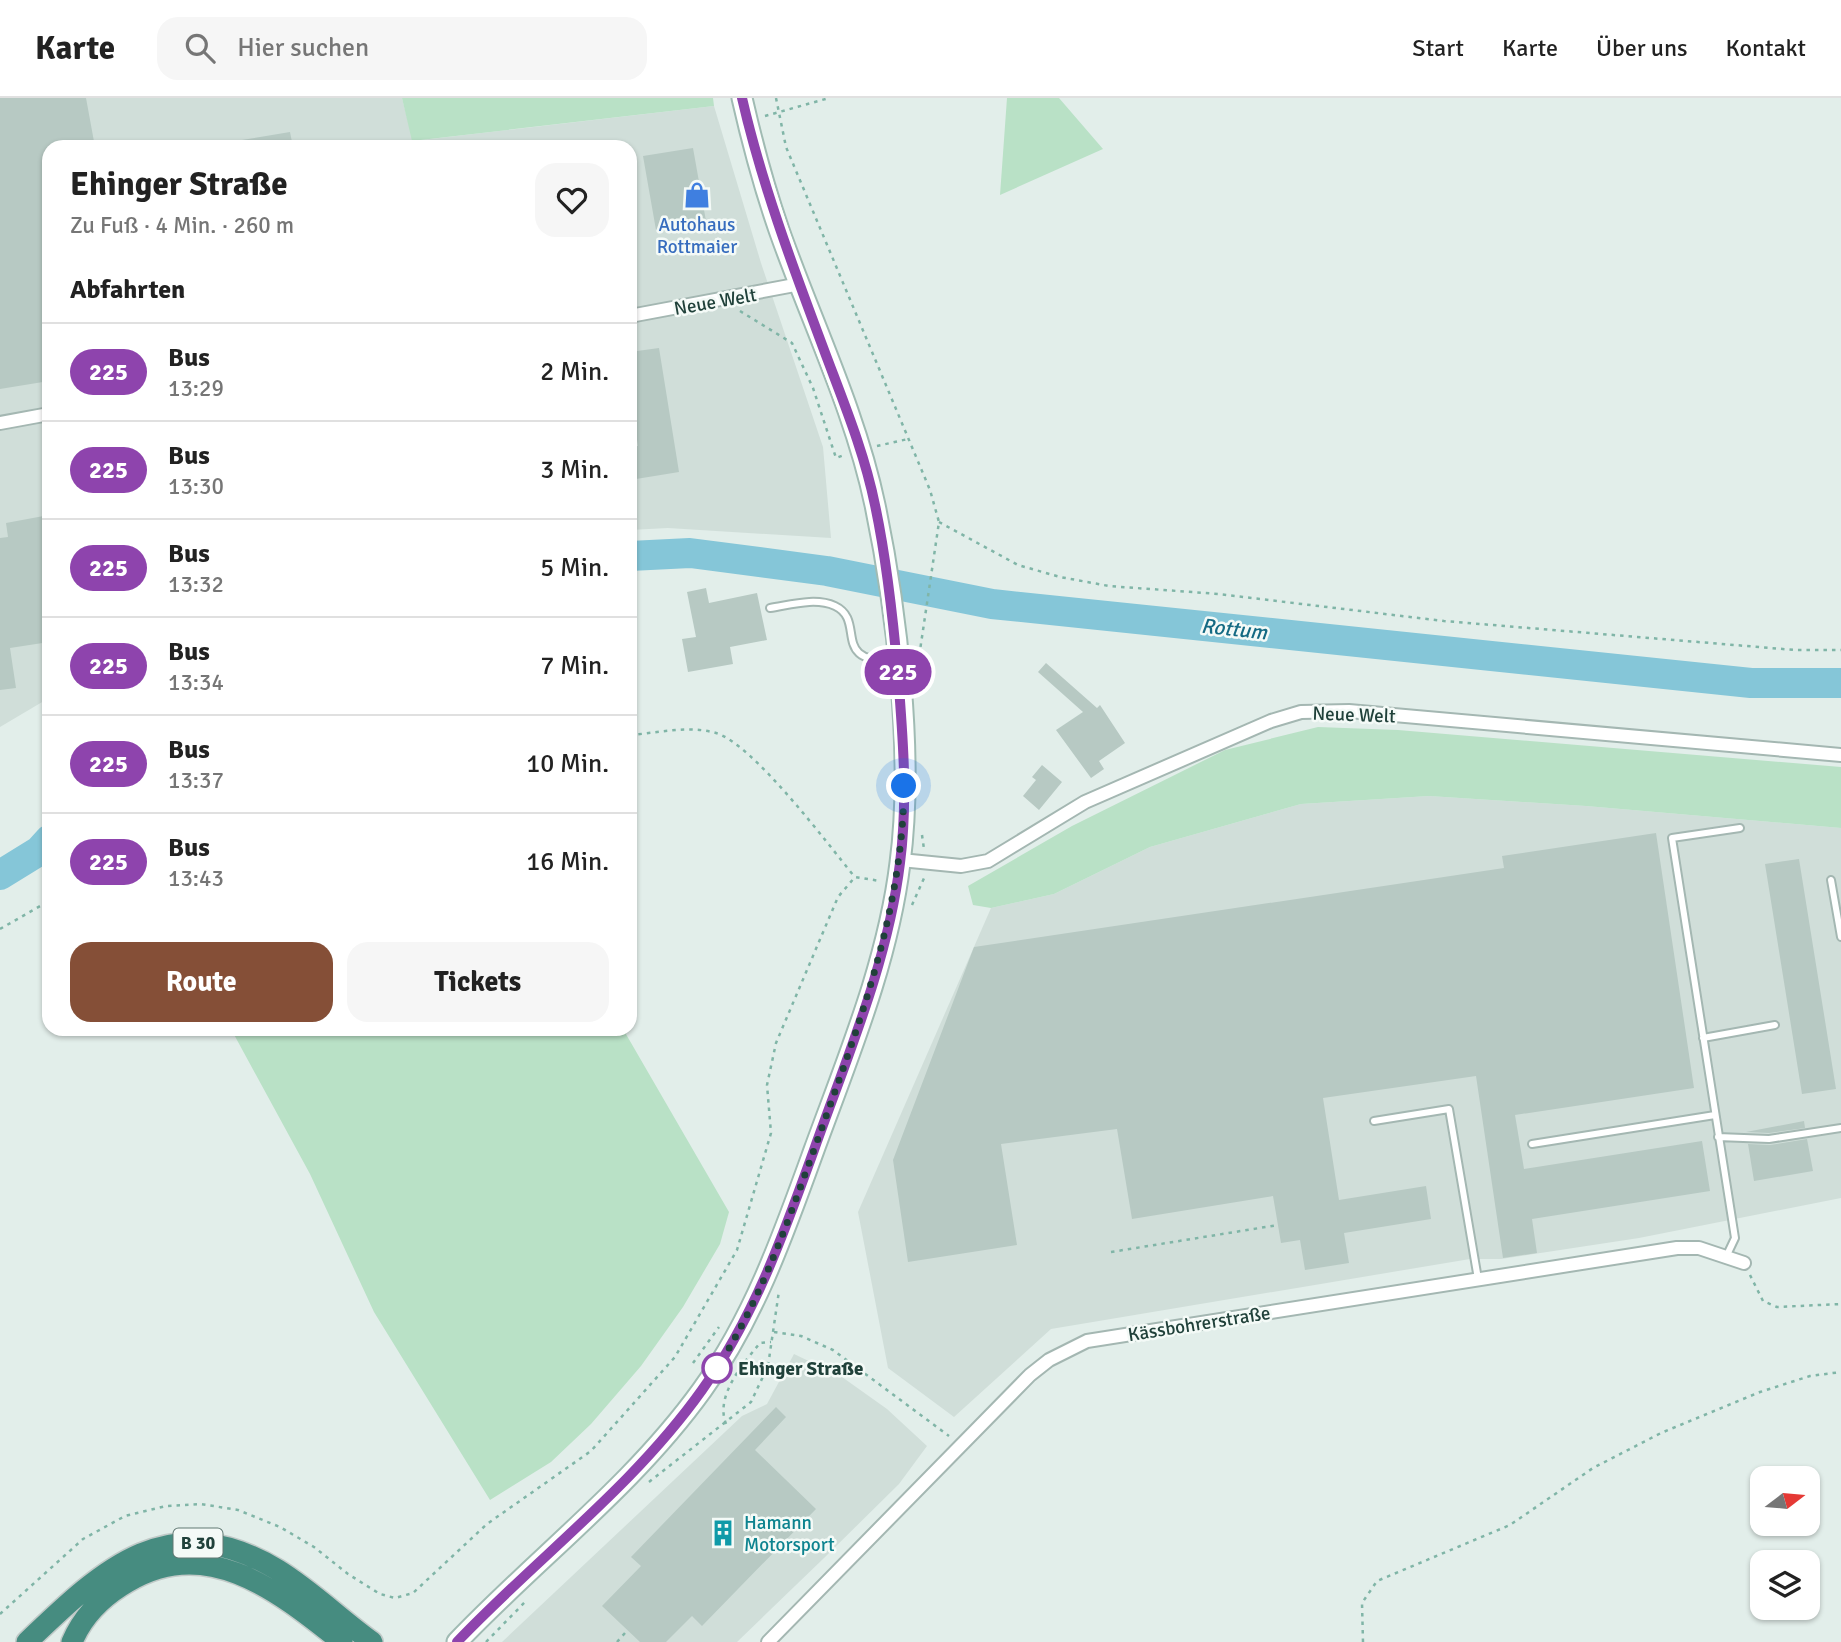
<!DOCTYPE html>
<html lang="de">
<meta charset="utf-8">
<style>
:root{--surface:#fff;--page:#f6f6f6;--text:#222;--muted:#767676;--line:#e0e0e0;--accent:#854f37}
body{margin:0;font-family:Signika,sans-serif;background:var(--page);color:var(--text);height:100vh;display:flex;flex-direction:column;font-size:26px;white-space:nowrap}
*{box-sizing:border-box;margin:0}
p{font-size:23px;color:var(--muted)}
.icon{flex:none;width:38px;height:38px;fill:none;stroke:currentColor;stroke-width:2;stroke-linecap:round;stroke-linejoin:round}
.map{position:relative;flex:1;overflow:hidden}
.panel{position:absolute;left:42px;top:42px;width:595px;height:896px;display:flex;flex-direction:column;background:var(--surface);border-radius:21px;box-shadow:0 2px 5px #0004}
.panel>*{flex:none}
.badge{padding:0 14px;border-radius:23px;font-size:24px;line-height:46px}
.needle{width:46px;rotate:74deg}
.buttons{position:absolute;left:1750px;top:1368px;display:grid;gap:14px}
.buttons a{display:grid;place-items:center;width:70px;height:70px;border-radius:14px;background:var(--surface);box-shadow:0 2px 5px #0004;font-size:35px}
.you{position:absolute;width:35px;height:35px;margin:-18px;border:5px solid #fff;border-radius:50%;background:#1a73e8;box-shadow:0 0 0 10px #1a73e833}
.map>.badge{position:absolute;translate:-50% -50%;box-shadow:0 0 0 4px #fff}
h2{padding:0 28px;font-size:26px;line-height:63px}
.round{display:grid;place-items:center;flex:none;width:74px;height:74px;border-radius:21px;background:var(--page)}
.summary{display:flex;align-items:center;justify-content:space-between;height:119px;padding:0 28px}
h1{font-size:33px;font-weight:700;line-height:52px}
.cta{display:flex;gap:14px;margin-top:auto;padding:14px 28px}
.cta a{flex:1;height:80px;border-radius:21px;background:var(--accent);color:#fff;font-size:28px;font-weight:700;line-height:80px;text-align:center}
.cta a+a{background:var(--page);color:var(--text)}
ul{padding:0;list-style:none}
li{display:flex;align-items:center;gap:21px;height:98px;padding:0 28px;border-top:2px solid var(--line)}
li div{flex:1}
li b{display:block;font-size:26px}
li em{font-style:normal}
li .badge{min-width:77px;font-weight:700;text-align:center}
header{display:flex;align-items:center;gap:42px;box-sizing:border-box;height:98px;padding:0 35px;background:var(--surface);border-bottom:2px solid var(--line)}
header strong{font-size:33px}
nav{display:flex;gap:38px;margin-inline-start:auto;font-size:24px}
.search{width:490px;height:63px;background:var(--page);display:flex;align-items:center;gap:18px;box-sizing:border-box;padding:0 24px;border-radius:21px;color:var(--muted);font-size:26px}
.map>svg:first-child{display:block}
.built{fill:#d0ded9}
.green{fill:#b9e1c6}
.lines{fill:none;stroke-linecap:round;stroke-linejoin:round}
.river{stroke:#85c6d8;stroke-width:30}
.building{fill:#b7c9c3}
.service-casing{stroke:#a4b7b2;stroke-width:10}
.minor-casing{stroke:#a4b7b2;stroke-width:16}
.secondary-casing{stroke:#a0bbb3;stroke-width:23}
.trunk-casing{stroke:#c1cac8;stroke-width:24}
.path{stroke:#80b5a7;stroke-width:2.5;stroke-dasharray:3.5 5;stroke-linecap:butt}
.service{stroke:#fff;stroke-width:6}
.minor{stroke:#fff;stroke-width:12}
.secondary{stroke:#fff;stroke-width:19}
.trunk{stroke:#468c80;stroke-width:21}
.line-casing{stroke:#fff;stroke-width:16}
.line{stroke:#8e44ad;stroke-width:10}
.walk{stroke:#20413a;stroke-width:7;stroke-dasharray:0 12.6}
.stop-dot{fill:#fff;stroke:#8e44ad;stroke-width:3.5}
.labels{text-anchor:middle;stroke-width:5;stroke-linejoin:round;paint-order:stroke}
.shield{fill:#f4faf7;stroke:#607873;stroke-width:2}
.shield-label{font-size:18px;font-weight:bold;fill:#20413a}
.shop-label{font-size:19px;fill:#366cbe;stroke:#f4faf7}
.street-label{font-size:19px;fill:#20413a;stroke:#f4faf7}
.stop-label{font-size:19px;font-weight:bold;fill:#20413a;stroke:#f4faf7;text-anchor:start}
.culture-label{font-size:19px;fill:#0d838f;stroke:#f4faf7;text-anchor:start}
.water-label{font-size:21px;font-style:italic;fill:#146a83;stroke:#f4faf7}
</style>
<header>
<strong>Karte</strong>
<div class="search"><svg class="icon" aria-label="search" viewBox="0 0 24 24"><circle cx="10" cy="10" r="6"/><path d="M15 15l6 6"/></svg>Hier suchen</div>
<nav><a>Start</a><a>Karte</a><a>Über uns</a><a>Kontakt</a></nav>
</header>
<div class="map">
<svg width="1841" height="1544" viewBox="0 0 1841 1544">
<rect width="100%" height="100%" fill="#e2eeea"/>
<!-- built -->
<path class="built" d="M0 0H402L413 43 714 8 761 165 823 349 831 440 668 430 630 432V49H49V600L0 629Z
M1429 698 1586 708 1841 730V1100L1639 1140 1501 1161H1470L1051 1231 954 1319 888 1270 858 1114 991 810 1054 796 1150 749 1301 706Z
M794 1256 842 1279 887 1311 927 1348 899 1386 823 1461 737 1544H502L742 1318 767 1306Z"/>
<!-- green -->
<path class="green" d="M402 0H713L714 8 412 43Z
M1007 0H1059L1103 51 1000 97Z
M1318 629 1398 632 1841 669V730L1586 708 1429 698 1301 706 1150 749 1054 796 991 810 973 807 968 788 1072 728 1225 652Z
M231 931H623L729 1114 720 1146 683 1209 641 1268 591 1326 551 1364 490 1402 374 1214 310 1076Z"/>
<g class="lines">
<!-- river -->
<path class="river" d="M630 458 690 455 827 473 992 506 1751 585H1841
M0 777 39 753 49 742"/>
</g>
<!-- building -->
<path class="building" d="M0 0H86L95 49H49V283L0 291Z
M290 34 293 49H243L242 42Z
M693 50 706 123 656 132 643 58Z
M659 250 679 374 630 382V349L638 348 630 296V254Z
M49 417V544L10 550 16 590 0 592V440L8 439 6 425Z
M706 490 709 505 757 495 767 542 730 549 733 566 688 574 682 541 696 539 687 494Z
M1046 565 1097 610 1100 607 1125 645 1099 663 1104 671 1091 680 1056 632 1083 614 1038 574Z
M1042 667 1062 684 1039 712 1023 698 1036 682 1032 679Z
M1656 735 1694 990 1515 1017 1524 1071 1702 1043 1710 1093 1532 1121 1537 1155 1503 1160 1476 978 1323 1000 1339 1102 1426 1088 1431 1121 1344 1135 1349 1165 1305 1172 1300 1142 1281 1145 1273 1098 1132 1121 1117 1031 1001 1046 1017 1147 908 1164 893 1062 974 849 1504 770 1502 758Z
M1799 761 1836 991 1802 996 1765 766Z
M1804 1023 1805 1030 1769 1035 1746 1034Z
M1807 1041 1813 1073 1754 1083 1748 1046 1770 1047Z
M776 1309 786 1319 755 1352 816 1411 702 1528 692 1518 666 1544H640L602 1508 641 1468 631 1459Z"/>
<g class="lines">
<!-- service casing -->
<g class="service-casing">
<path id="service" d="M770 510C790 507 815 499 835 508 867 523 829 566 895 562
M1831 782 1841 839
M1703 940 1775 927
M1374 1023 1449 1011 1478 1181
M1718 1039 1769 1041 1841 1030
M1532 1046 1715 1017
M1726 1159 1735 1140 1672 740 1740 730"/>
</g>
<!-- minor casing -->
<g class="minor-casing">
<path id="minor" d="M630 218 800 186
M0 325 49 316
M901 762 961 768 988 763 1085 704 1271 623 1301 614 1349 613 1841 657
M768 1544 1030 1277 1049 1262 1087 1243 1677 1150H1699L1744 1165"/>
</g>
<!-- secondary casing -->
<g class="secondary-casing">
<path id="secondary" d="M457 1544C538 1459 633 1388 702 1292 754 1220 784 1135 814 1052 848 959 888 864 900 765 914 659 897 512 875 407 855 312 811 223 779 132 764 89 752 44 742 0"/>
</g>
<!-- trunk casing -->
<g class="trunk-casing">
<path id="trunk" d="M27 1544C104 1470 170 1407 278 1472 312 1493 340 1521 372 1544
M72 1544C82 1520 99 1502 121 1488 204 1433 277 1492 342 1544"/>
</g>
<!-- path -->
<path class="path" d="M776 0 786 49 930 392 939 424 918 566
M765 18 829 0
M740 213 792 245 813 290 836 360 844 357
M877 348 908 341
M939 424 1018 467 1060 479 1109 488 1218 496 1444 523 1795 552H1841
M630 637C658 635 689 627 716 635 753 646 827 745 854 778
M922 737 924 751
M912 807 925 778
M0 831 49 803
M1111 1154 1278 1127
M1750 1177 1763 1203 1777 1209 1841 1206
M774 1234 801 1238 833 1252 949 1338
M693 1265 719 1229
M726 1326C715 1298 742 1267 760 1245L771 1244
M649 1384 751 1304 768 1268 779 1193
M0 1516 83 1441 125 1418 166 1408 201 1406 238 1412 280 1429 314 1449 348 1476 380 1496 395 1500 413 1495 487 1426 591 1353 675 1259 737 1152 771 1035 767 987 776 945 838 799 855 779 880 783
M486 1544 526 1503
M617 1544 625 1535
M1363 1544 1362 1505 1377 1483 1510 1427 1593 1370 1661 1335 1760 1294 1810 1278 1841 1274"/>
<!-- service -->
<use href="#service" class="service"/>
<!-- minor -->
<use href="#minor" class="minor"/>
<!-- secondary -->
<use href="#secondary" class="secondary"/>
<!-- trunk -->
<use href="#trunk" class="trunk"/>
</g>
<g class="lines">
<!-- line casing -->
<g class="line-casing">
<path id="line" d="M457 1544C538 1459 633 1389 702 1292 754 1220 784 1135 814 1052 847 959 888 864 900 765 908 703 903 639 898 577 893 520 887 463 875 407 864 353 843 303 824 252 793 169 762 87 742 0"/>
</g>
<!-- line -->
<use href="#line" class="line"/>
<!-- walk -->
<path class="walk" d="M717 1270 713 1276C761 1204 789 1120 819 1038 860 924 903 811 904 688"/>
</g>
<!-- icons -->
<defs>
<g id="shop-bare" transform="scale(2.1)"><path d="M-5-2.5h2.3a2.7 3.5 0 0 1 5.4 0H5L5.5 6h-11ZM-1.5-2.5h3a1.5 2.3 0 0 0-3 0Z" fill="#3f7fe0" stroke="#f4faf7" stroke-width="2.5" paint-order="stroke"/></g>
<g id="building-bare" transform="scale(2.1)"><path d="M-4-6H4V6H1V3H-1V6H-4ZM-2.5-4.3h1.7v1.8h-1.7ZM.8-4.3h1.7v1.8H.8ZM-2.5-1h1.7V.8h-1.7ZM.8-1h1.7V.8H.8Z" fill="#0f9aa8" stroke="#f4faf7" stroke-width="2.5" paint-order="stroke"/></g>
</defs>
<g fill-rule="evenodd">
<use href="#shop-bare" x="697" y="97"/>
<use href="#building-bare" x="723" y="1435"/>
</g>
<!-- markers -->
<circle class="stop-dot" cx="717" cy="1270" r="14"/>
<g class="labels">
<!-- shield labels -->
<rect class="shield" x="173.5" y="1430.5" width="49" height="29" rx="5"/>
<g class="shield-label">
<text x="198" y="1451">B 30</text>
</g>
<!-- shop labels -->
<g class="shop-label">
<text x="697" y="133">Autohaus<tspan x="697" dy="22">Rottmaier</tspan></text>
</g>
<!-- street labels -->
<g class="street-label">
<text transform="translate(715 203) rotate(-10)" y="7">Neue Welt</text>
<text transform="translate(1354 616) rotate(2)" y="7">Neue Welt</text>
<text transform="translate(1199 1225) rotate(-9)" y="7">Kässbohrerstraße</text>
</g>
<!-- stop labels -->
<g class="stop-label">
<text x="738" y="1277">Ehinger Straße</text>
</g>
<!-- culture labels -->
<g class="culture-label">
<text x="744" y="1431">Hamann<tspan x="744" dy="22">Motorsport</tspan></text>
</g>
<!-- water labels -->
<g class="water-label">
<text transform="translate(1234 531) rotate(6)" y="7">Rottum</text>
</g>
</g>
</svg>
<div class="buttons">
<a><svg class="needle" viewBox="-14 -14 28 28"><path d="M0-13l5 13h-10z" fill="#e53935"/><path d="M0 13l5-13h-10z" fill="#767676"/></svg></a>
<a><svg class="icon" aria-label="layers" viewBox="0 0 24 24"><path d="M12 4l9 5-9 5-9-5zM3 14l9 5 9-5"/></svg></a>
</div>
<div class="you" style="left:904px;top:688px"></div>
<b class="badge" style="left:898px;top:574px;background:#8e44ad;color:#fff">225</b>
<section class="panel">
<div class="summary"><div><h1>Ehinger Straße</h1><p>Zu Fuß · 4 Min. · 260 m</p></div><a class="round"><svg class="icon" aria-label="heart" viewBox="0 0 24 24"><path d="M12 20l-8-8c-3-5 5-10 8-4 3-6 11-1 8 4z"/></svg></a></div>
<h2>Abfahrten</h2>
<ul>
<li><span class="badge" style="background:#8e44ad;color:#fff">225</span><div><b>Bus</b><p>13:29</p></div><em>2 Min.</em></li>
<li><span class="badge" style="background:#8e44ad;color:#fff">225</span><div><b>Bus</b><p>13:30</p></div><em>3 Min.</em></li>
<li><span class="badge" style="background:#8e44ad;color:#fff">225</span><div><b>Bus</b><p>13:32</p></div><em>5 Min.</em></li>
<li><span class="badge" style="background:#8e44ad;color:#fff">225</span><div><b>Bus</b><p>13:34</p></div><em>7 Min.</em></li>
<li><span class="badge" style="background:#8e44ad;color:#fff">225</span><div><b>Bus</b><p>13:37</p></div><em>10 Min.</em></li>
<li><span class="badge" style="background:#8e44ad;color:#fff">225</span><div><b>Bus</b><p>13:43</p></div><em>16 Min.</em></li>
</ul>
<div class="cta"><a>Route</a><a>Tickets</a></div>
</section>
</div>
